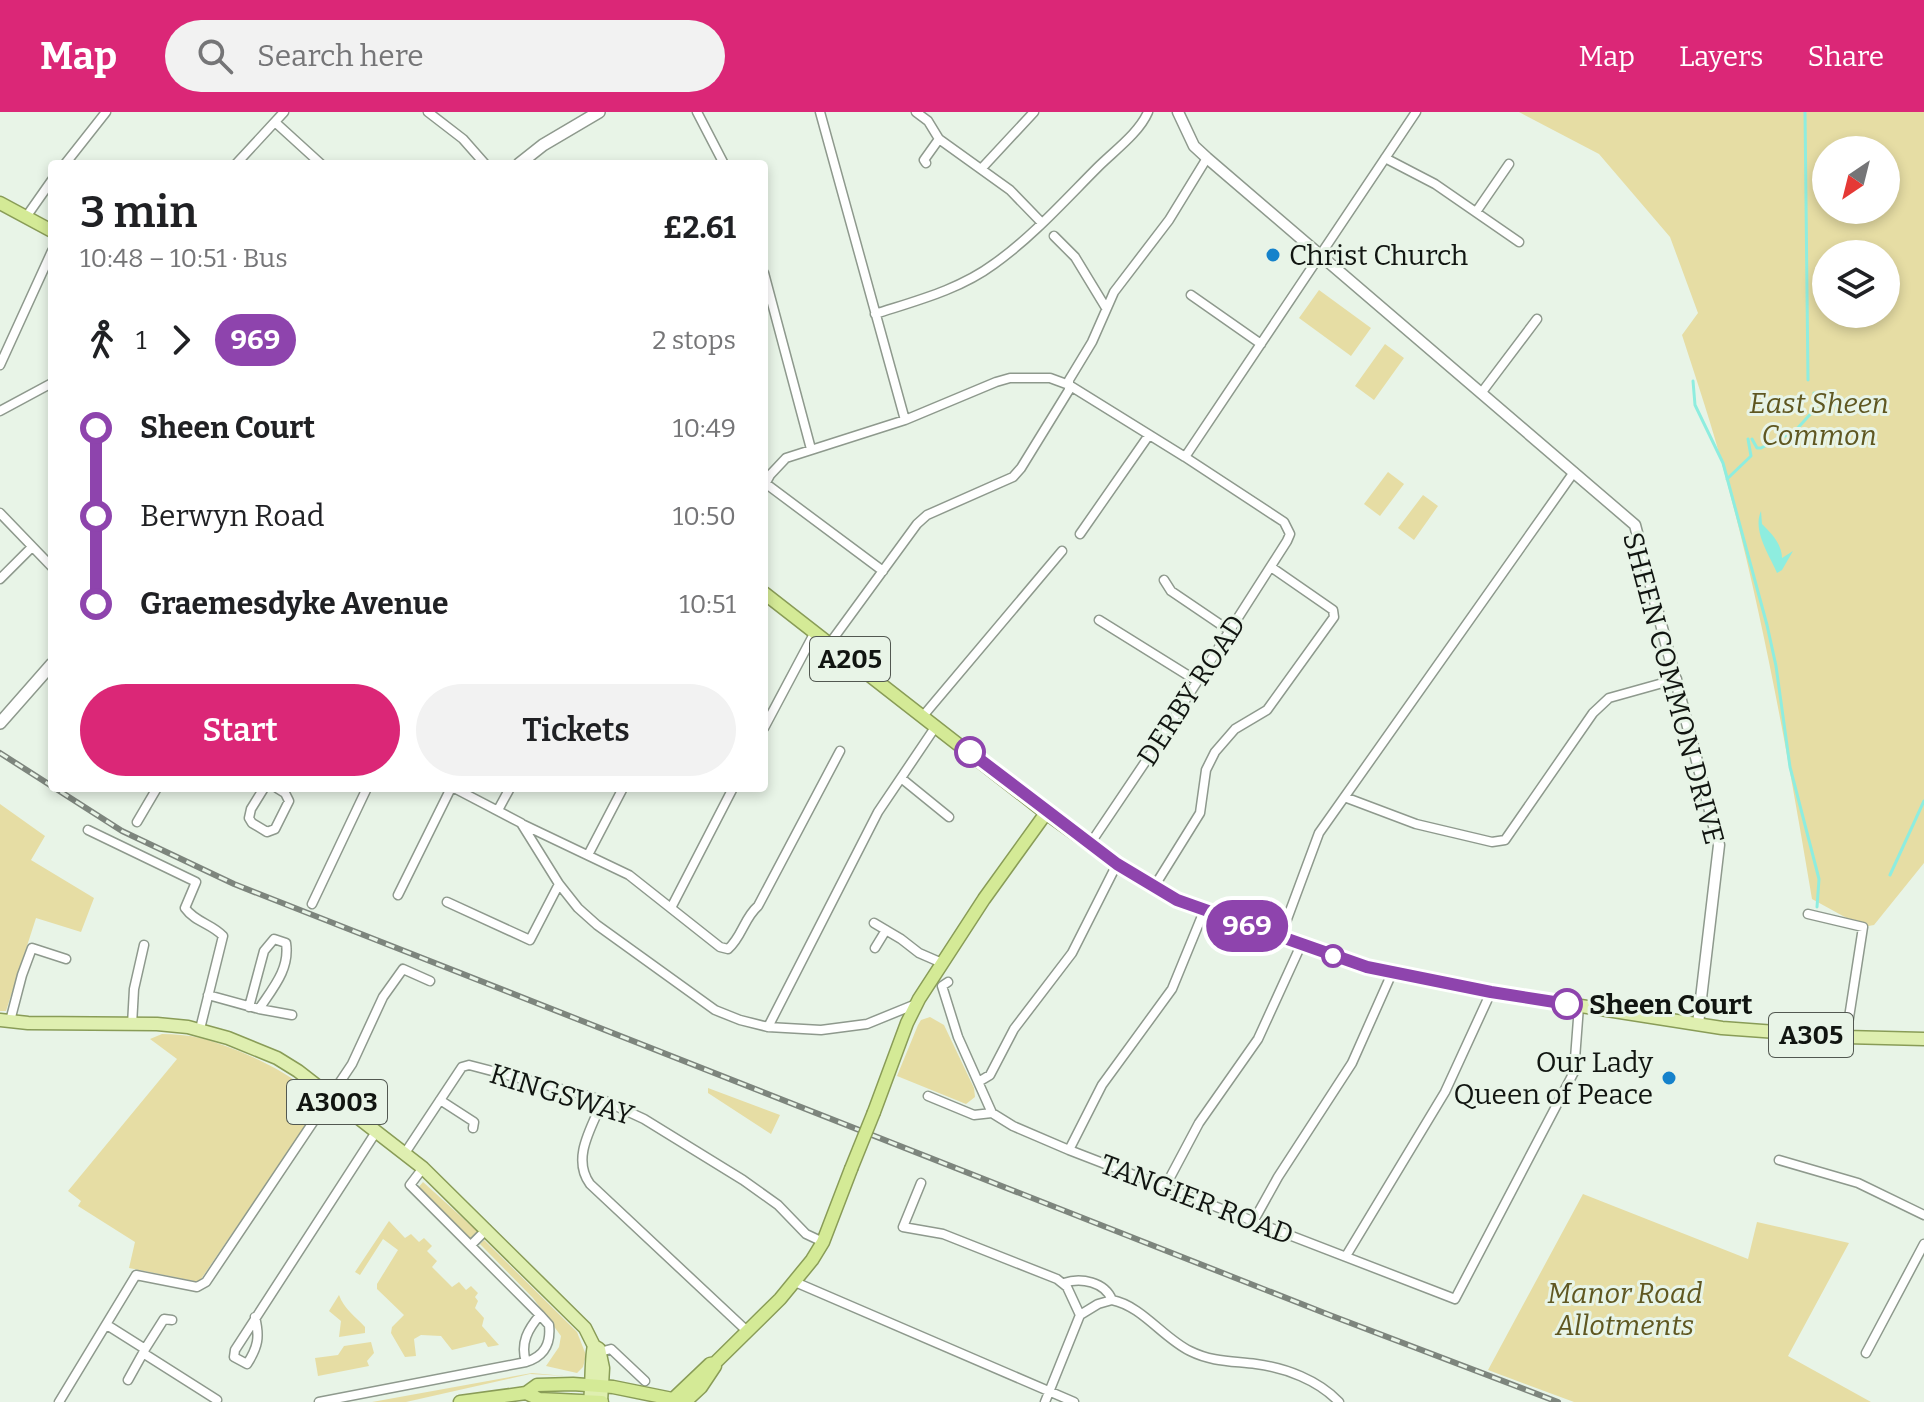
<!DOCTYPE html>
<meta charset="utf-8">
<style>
:root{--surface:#fff;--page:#f2f2f2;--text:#202124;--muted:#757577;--accent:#db2777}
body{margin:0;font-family:Bitter,serif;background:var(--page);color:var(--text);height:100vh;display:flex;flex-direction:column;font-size:30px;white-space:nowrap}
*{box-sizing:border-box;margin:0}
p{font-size:26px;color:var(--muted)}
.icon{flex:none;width:44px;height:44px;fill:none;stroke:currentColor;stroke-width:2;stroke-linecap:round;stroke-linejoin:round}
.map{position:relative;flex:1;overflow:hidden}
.drawer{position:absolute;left:48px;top:48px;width:720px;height:632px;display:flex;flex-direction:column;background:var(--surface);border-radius:8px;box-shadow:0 4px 12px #0003}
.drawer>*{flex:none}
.badge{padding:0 16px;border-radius:26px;font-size:28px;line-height:52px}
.needle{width:52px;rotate:215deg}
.buttons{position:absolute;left:1812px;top:24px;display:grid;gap:16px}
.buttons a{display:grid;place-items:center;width:88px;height:88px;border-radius:50%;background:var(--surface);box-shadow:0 4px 12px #0003;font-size:40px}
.map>.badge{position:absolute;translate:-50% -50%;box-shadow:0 0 0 4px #fff}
.legs{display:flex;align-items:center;gap:12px;height:88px;padding:0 32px;font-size:26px}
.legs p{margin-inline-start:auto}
.summary{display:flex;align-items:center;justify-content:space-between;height:136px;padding:0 32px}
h1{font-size:44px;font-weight:600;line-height:60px}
.primary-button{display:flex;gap:16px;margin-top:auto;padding:16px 32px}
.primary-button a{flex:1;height:92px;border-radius:48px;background:var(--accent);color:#fff;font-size:32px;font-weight:600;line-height:92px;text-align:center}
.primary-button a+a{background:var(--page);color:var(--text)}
ul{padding:0 32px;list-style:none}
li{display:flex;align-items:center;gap:28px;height:88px;font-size:30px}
li i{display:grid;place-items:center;width:12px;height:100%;margin:0 10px;background:currentColor}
li i::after{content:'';width:20px;height:20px;margin:-10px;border:6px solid;border-radius:50%;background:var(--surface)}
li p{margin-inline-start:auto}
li:first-child i{background:linear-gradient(#0000 50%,currentColor 0)}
li:last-child i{background:linear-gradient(currentColor 50%,#0000 0)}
header{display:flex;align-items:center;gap:48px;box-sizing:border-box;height:112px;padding:0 40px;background:var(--accent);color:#fff}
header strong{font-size:38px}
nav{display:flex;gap:44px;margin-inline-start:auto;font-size:28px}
.search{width:560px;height:72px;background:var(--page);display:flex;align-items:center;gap:20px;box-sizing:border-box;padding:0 28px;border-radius:44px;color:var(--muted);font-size:30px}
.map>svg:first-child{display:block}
.green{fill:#e6dda4;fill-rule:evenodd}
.water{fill:#8eeddf}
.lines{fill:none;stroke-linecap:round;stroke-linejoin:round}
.stream{stroke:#8eeddf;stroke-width:3}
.minor-casing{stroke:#8e998d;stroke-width:11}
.tertiary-casing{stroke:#8e998d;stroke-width:13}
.secondary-casing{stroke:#8e998d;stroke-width:14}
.primary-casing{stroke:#899c57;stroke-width:15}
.trunk-casing{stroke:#899c57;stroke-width:15}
.minor{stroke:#fff;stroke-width:8}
.tertiary{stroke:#fff;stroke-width:10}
.secondary{stroke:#fff;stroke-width:11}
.primary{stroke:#dfefb0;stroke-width:12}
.trunk{stroke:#d4ea96;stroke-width:12}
.rail-casing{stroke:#7d857d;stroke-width:6}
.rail{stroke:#e8f4e7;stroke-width:3;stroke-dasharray:9;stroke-linecap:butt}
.trunk-bridge-casing{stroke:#899c57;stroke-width:15;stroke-linecap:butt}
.trunk-bridge{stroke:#d4ea96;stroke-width:12}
.line-1-casing{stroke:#fff;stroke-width:18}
.line-1{stroke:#8e44ad;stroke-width:12}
.poi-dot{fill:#1582cb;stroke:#e8f4e7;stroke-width:3}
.stop-1-dot{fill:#fff;stroke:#8e44ad;stroke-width:4}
.labels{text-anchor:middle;stroke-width:6;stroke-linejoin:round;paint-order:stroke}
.shield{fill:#e8f4e7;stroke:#525851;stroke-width:2}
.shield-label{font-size:26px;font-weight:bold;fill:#111511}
.poi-label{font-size:28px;fill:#111511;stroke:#e8f4e7;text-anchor:start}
.park-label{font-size:28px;font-style:italic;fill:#5f5721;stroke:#e8f4e7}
.street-label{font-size:28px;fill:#111511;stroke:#e8f4e7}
.stop-label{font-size:28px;font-weight:bold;fill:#111511;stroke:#e8f4e7;text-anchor:start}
</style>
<header>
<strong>Map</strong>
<div class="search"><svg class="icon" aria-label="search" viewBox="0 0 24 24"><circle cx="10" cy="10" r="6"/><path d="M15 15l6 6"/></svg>Search here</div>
<nav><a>Map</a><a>Layers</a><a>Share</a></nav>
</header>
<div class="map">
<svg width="1924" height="1290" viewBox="0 0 1924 1290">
<rect width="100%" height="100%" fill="#e8f4e7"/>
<!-- green -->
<path class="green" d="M1519 0H1924V751L1874 813 1863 815 1812 787C1788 644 1763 502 1725 363 1713 316 1697 270 1682 223L1698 201 1670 125 1599 42ZM1826 38H1886V98H1826ZM1826 142H1886V202H1826Z
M1319 178 1371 216 1351 244 1299 206Z
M1385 232 1404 246 1374 288 1355 274Z
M1388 360 1404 372 1380 404 1364 392Z
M1423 383 1438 394 1414 428 1398 416Z
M0 692 45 724 31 748 94 786 81 820 36 806 6 899H0Z
M930 905 944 913 974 976 975 985 966 992 897 964 918 913 921 908Z
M162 922C174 922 187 923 200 926 230 933 308 965 319 994L199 1170 129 1156 135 1130 78 1094 81 1089 68 1079 177 947 150 927Z
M708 976 780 1003 771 1022 708 981Z
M423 1070 478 1120 470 1127 417 1077Z
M1583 1082 1748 1147 1757 1110 1849 1131 1788 1244 1871 1290H1574L1488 1258Z
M389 1109 405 1126 411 1122 419 1130 424 1126 432 1134 427 1139 437 1149 432 1155 452 1175 459 1170 466 1178 471 1174 478 1181 475 1185 478 1189 475 1196 484 1206 482 1214 499 1233 488 1235 485 1230 452 1238 441 1224 421 1223 414 1227 416 1244 405 1245 391 1221 392 1215 404 1203 377 1177V1172L398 1138 383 1127 360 1163 355 1160Z
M484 1128 577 1220 586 1243 583 1255 577 1261 546 1254 559 1235 561 1224 533 1186 480 1132Z
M339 1183C344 1197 356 1205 365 1215V1221L339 1225 341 1209 329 1199Z
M371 1230 374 1241 367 1249 369 1254 318 1264 315 1246 338 1243 344 1234Z
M532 1261 565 1264 530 1262 406 1290H372Z"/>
<!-- water -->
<path class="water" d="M1761 399 1762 412C1771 421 1782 432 1782 446L1793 439 1782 458 1777 461C1770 444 1752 419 1761 399Z"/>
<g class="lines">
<!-- stream -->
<path class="stream" d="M1805 0 1808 268
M1693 269 1695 293 1723 351 1767 513 1776 554 1790 655 1819 767 1817 795
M1816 297 1825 298 1842 290
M1752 327 1757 336H1761L1795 319 1815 297 1814 281
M1727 367 1751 344 1748 327
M1890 763 1924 689"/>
<!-- minor casing -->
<g class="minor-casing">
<path id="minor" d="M428 0 463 27 485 52
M697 0 724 52
M820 0 905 308
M916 0 928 9 939 27 1010 78 1042 111
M276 11 321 52
M1385 46 1435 72 1519 130
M926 51 924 48 939 27
M65 52 106 0
M236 52 284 0
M982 56 1034 0
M1476 100 1509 52
M26 105 52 68
M1054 124 1075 145 1106 196
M764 161 811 337
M1191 183 1261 232
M875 202C915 189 959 178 994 152 1032 125 1065 88 1098 55 1114 39 1139 21 1148 0
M0 253 52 139
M1482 280 1537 207
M0 299 52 271
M1185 345 1416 0
M765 371 883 459
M764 374 770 363 786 346 905 308 996 270 1010 266H1050L1069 273 1185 345 1284 410 1290 422 1287 429 1156 634 1090 732
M0 401 52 455
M1080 422 1149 323
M0 467 32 435
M1164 468 1171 479 1230 519
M1099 508 1197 569
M830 531 917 412 927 403 1013 365 1021 356 1069 278V268L1092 230 1114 180 1169 108 1207 46
M923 604 1062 439
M764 616 815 520
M901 666 949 705
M264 676 251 697 249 706 252 711 267 720 275 717 289 689 285 681 277 676
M454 676 521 711 559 772 578 796 597 813 715 898 740 908 768 915 821 918 867 912 916 892
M1347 686 1416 712 1492 730 1505 728 1593 601 1609 586 1677 567
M498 698 510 676
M137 710 157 676
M522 712 629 763 720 835 728 837C742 825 744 806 758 794L840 639
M88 718 196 770 185 796C195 810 212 812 223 824L200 917
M588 743 623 676
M1154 775 1200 701 1206 658 1215 640 1235 617 1267 598 1334 505 1333 498 1271 455
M398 783 451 676
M447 790 530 828 559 772
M312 792 367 676
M671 796 733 676
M1808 802 1863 815 1846 925
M874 811 901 827 919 841 942 851
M1280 826 1319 721 1574 360
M875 836 886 818
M948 870 942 874 958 925 992 1001
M208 883 259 897 292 903
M249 895 264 839 274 827 286 831C290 857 273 876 259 897
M10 909 22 863 32 836 66 847
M132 913 134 877 144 833
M768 915 878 700 936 614
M980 969 990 963 1014 917 1072 841 1117 752
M928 984 974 1003 992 1001 1013 1014 1069 1038 1455 1187 1574 960 1579 894
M440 988 474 1010 473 1016
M603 988C592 1015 571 1046 590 1072L747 1219
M1069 1038 1102 973 1172 877 1204 799
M405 1041 462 955 469 953 603 988 644 1007 743 1068 778 1093 806 1122 823 1130
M1779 1048 1858 1071 1924 1103
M423 1056 410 1073 540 1203 549 1213C551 1231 545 1244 526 1250 520 1231 528 1217 540 1203
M921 1071 903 1115 943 1122 1057 1167 1067 1175 1080 1203 1098 1192 1112 1188C1105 1170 1081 1165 1064 1171
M1165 1075 1199 1011 1258 927 1301 833
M1253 1110 1278 1065 1352 951 1392 861
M471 1133 487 1117
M1346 1144 1445 980 1491 880
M795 1170 1074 1290
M1112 1188C1142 1194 1163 1226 1190 1239 1212 1250 1232 1249 1256 1252 1286 1256 1318 1268 1339 1290
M255 1205C260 1225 258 1235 247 1252L234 1245 235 1238 376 1020
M107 1213 145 1237 143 1241 217 1288
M145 1237 164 1207 172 1208
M596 1241 611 1237 645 1269
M1866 1241 1924 1132
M128 1268 143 1241
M59 1290 136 1163 197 1175 206 1170 352 952 383 885 403 857 430 869
M319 1290 526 1250
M1045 1290 1080 1203"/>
</g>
<!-- tertiary casing -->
<g class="tertiary-casing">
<path id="tertiary" d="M1178 0 1194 34 1207 46 1635 413 1719 733 1698 912"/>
</g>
<!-- secondary casing -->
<g class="secondary-casing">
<path id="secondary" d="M519 52 543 33 599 0
M0 611 52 552"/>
</g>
<!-- primary casing -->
<g class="primary-casing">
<path id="primary" d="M1046 701 1117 752 1177 788 1367 855 1491 880 1722 916 1846 925 1924 927
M0 908 28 911 157 912 188 915 228 926 277 946 298 959 423 1056 585 1216 594 1234 599 1237 603 1256 601 1290
M590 1289C592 1276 591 1243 594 1234"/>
</g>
<!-- trunk casing -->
<g class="trunk-casing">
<path id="trunk" d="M0 91 52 119
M764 481 1046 701 984 787 919 887 907 911 874 1000
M526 1281 539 1287 602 1290
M460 1290 526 1281 537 1273 573 1272 613 1275 687 1290
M670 1290 710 1252 715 1251 780 1187 812 1148 823 1130 851 1057
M685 1290 701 1275 715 1254"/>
</g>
<!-- minor -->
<use href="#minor" class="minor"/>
<!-- tertiary -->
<use href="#tertiary" class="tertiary"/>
<!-- secondary -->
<use href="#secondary" class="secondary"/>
<!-- primary -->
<use href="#primary" class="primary"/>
<!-- trunk -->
<use href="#trunk" class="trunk"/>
<!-- rail casing -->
<g class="rail-casing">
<path id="rail" d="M0 641 122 719 234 772 1327 1202 1558 1290"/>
</g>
<!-- rail -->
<use href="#rail" class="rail"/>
<!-- trunk-bridge casing -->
<g class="trunk-bridge-casing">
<path id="trunk-bridge" d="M851 1057 874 1000"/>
</g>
<!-- trunk-bridge -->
<use href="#trunk-bridge" class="trunk-bridge"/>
</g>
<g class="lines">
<!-- line-1 casing -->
<g class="line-1-casing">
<path id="line-1" d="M970 640 1117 752 1177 788 1367 855 1491 880 1567 892"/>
</g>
<!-- line-1 -->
<use href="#line-1" class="line-1"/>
</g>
<!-- markers -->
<g class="poi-dot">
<circle cx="1273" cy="143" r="8"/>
<circle cx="1669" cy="966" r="8"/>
</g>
<g class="stop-1-dot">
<circle cx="970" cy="640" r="14"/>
<circle cx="1333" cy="844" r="10"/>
<circle cx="1567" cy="892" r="14"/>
</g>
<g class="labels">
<!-- shield labels -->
<g class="shield">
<rect x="810" y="525" width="80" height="44" rx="6"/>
<rect x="1769" y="901" width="84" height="44" rx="6"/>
<rect x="287" y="968" width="100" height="44" rx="6"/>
</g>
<g class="shield-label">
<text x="850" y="556">A205</text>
<text x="1811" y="932">A305</text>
<text x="337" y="999">A3003</text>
</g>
<!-- poi labels -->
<g class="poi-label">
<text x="1289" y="153">Christ Church</text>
<text x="1653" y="960" text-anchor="end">Our Lady<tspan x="1653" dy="32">Queen of Peace</tspan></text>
</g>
<!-- park labels -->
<g class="park-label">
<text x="1819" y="301">East Sheen<tspan x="1819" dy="32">Common</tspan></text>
<text x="1625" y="1191">Manor Road<tspan x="1625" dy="32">Allotments</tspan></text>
</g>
<!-- street labels -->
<g class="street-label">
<text transform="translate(1674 576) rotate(75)" y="10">SHEEN COMMON DRIVE</text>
<text transform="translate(1191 578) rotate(-57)" y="10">DERBY ROAD</text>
<text transform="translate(562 982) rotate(17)" y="10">KINGSWAY</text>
<text transform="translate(1197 1087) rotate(21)" y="10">TANGIER ROAD</text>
</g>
<!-- stop labels -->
<g class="stop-label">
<text x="1589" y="902">Sheen Court</text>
</g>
</g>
</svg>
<div class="buttons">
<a><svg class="needle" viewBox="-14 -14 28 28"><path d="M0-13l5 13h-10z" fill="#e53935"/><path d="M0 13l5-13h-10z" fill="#757577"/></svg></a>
<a><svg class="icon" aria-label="layers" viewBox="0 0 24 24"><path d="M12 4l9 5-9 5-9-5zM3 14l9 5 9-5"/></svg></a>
</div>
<b class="badge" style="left:1247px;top:814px;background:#8e44ad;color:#fff">969</b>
<section class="drawer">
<div class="summary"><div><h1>3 min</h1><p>10:48 – 10:51 · Bus</p></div><b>£2.61</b></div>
<div class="legs"><svg class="icon" aria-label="walk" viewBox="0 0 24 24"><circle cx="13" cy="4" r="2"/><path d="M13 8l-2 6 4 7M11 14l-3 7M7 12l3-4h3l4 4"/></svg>1<svg class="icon" aria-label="forward" viewBox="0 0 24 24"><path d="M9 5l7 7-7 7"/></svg><b class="badge" style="background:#8e44ad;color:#fff">969</b><p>2 stops</p></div>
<ul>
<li><i style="color:#8e44ad"></i><b>Sheen Court</b><p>10:49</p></li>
<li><i style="color:#8e44ad"></i><span>Berwyn Road</span><p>10:50</p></li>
<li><i style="color:#8e44ad"></i><b>Graemesdyke Avenue</b><p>10:51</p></li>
</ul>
<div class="primary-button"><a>Start</a><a>Tickets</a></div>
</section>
</div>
